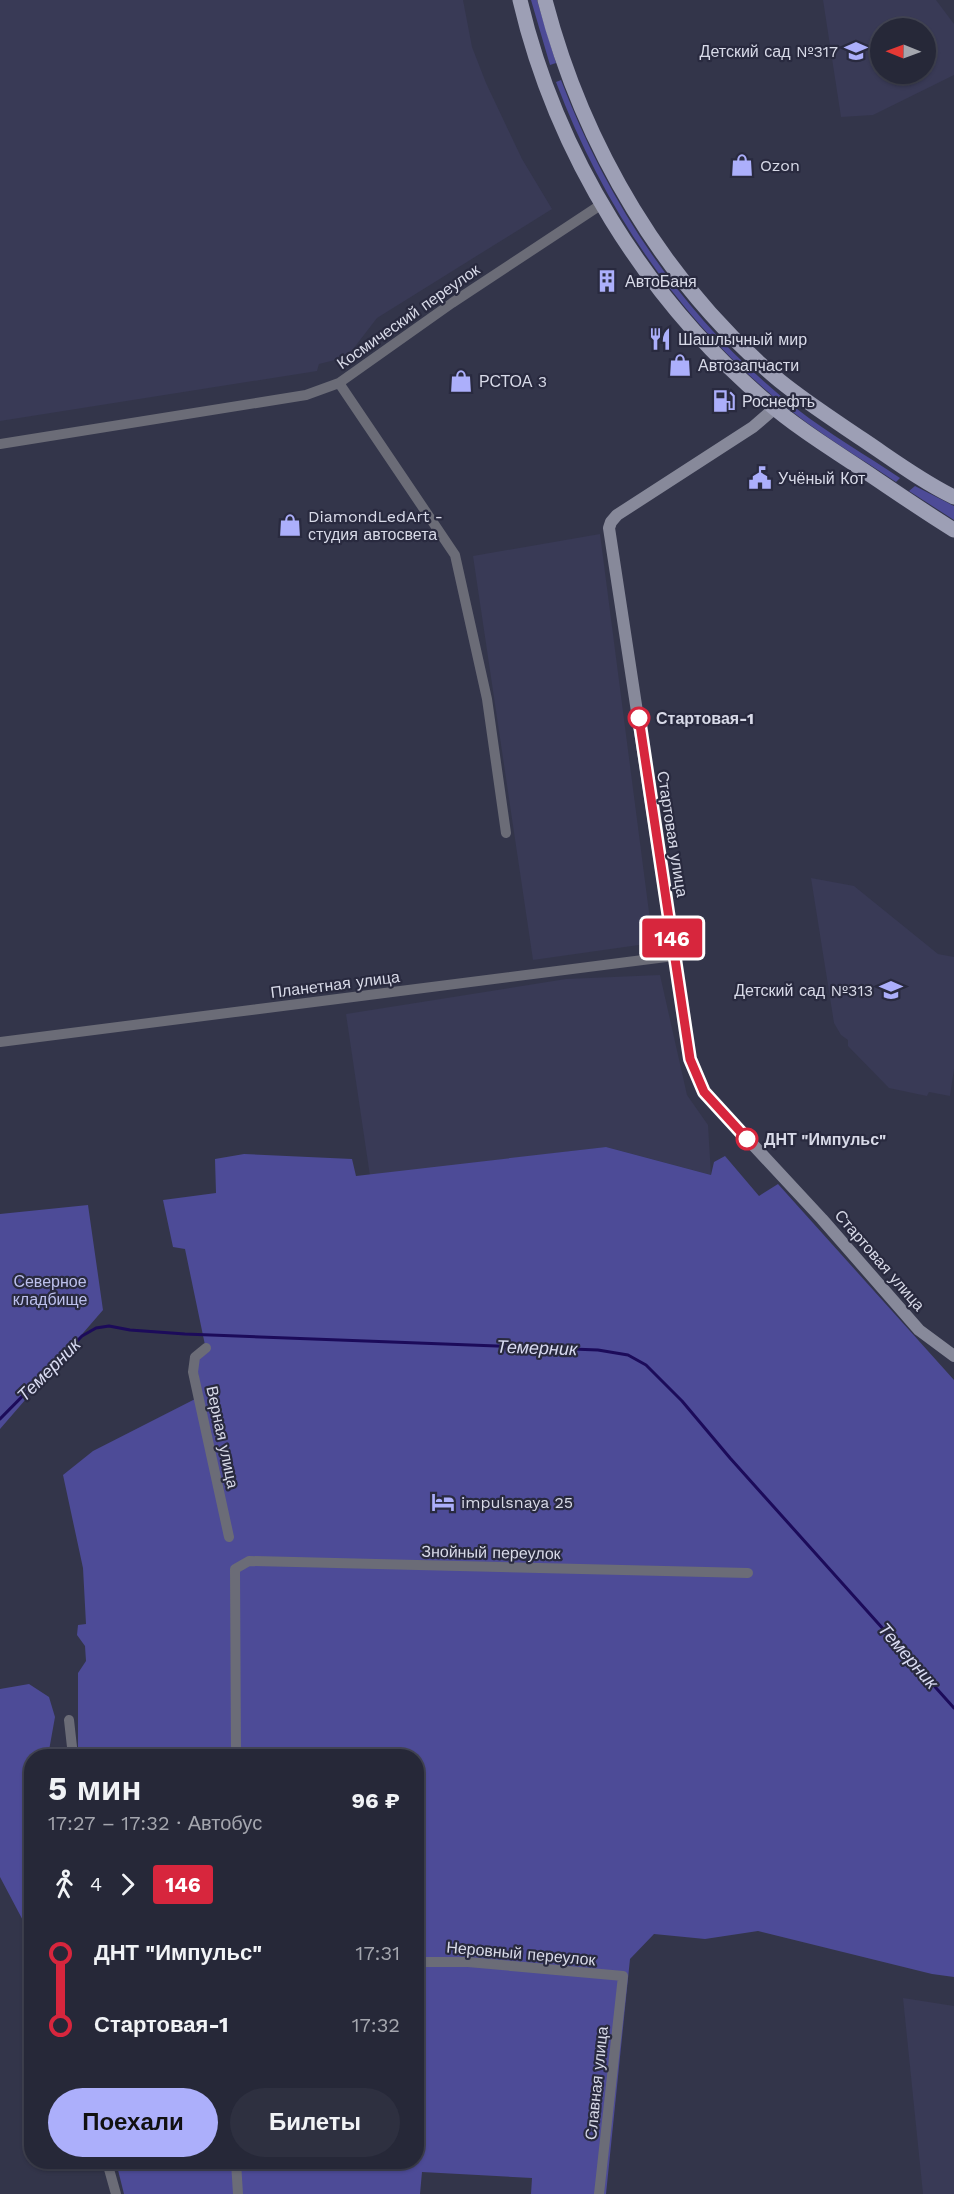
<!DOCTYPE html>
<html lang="ru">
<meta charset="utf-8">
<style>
:root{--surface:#262838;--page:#2e3040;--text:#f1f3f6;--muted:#a4a6ae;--line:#424453;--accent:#acaffb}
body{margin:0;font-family:"Work Sans",sans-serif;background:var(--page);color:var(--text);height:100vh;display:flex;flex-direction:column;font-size:22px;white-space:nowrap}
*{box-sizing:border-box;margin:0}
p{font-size:20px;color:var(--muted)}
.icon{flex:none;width:33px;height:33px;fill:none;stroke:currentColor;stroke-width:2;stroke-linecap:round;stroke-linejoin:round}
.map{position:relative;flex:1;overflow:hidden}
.details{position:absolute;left:24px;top:1749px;width:400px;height:420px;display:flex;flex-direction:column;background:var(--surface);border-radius:24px;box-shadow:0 2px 4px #0004,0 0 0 2px var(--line)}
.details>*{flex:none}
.badge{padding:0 12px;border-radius:4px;font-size:21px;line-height:39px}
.needle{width:39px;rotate:271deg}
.controls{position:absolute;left:870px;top:18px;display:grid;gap:12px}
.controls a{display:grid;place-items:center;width:66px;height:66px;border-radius:50%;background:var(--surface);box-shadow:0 2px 4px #0004,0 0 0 2px var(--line);font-size:30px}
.map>.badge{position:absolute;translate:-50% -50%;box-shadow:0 0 0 3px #fff}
.legs{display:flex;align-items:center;gap:9px;height:66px;padding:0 24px;font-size:20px}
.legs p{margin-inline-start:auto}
.summary{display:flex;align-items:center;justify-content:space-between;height:102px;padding:0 24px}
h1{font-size:33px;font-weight:700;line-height:45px}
.primary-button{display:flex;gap:12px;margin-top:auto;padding:12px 24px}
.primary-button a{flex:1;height:69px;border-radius:36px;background:var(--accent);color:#111;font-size:24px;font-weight:700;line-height:69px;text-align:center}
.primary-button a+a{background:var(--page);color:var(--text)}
ul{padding:0 24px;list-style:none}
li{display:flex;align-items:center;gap:21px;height:72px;font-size:22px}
li i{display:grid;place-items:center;width:9px;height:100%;margin:0 8px;background:currentColor}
li i::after{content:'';width:15px;height:15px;margin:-8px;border:4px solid;border-radius:50%;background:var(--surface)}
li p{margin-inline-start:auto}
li:first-child i{background:linear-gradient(#0000 50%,currentColor 0)}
li:last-child i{background:linear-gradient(currentColor 50%,#0000 0)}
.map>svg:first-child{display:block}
.built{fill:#393a56;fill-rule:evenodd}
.green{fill:#4d4b97}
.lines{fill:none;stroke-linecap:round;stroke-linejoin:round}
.stream{stroke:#1c0b5a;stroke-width:3}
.street{stroke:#6b6c77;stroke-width:10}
.secondary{stroke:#87899a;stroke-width:12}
.primary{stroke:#9d9fb5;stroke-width:15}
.line-1-casing{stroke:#fff;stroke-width:14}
.line-1{stroke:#d7263d;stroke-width:9}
.stop-1-dot{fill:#fff;stroke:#d7263d;stroke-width:3}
.labels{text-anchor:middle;stroke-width:4.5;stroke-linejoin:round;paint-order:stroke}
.poi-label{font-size:16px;fill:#d8dae8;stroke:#292a3f;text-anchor:start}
.street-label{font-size:16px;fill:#d8dae8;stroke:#292a3f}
.stop-label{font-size:16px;font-weight:bold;fill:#d8dae8;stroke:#292a3f;text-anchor:start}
.park-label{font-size:16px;fill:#bcc0ec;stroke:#292a3f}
.water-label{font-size:18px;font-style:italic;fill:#d9dbf2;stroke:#292a3f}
</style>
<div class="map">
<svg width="954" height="2194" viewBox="0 0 954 2194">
<rect width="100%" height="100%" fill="#33354a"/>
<!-- built -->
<path class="built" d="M0 0H463L472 47 486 83 522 159 552 209 377 318 350 353 339 359 319 364 317 371 0 421Z
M823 0H936L954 24V75L873 115 841 117ZM880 28H926V74H880Z
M600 534 653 943 533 960 473 556Z
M811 878 854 886 938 954 954 957V1069L950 1096 929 1092 927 1096 889 1088 848 1046V1040L841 1035 834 1023Z
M660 975 687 1095 708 1125 711 1175 606 1147 370 1176 346 1014 566 979Z
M903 1998 954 2006V2194H923Z"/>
<!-- green -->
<path class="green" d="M531 0H537L556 63 550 65Z
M561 80C610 209 688 324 797 409 829 434 866 455 900 478L896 482C862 459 826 438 794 413 684 328 605 212 556 82Z
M915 486 954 506V520L909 491Z
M606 1147 711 1175 714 1162 725 1156 759 1196 778 1184 954 1380V1977L932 1974 758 1931 705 1939 654 1934 630 1959 606 2194H531L532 2178 422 2172 420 2194H124L116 2162H417V1756H78V1673L86 1661 85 1646 77 1635 78 1625 86 1624 83 1568 63 1475 93 1451 201 1396 196 1357 205 1345 185 1249 173 1247 163 1200 216 1193 215 1159 244 1154 352 1159 356 1176Z
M88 1205 103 1310 0 1429V1214Z
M29 1684 49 1697 55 1717 48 1756H32L31 1931 28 1930 0 1877V1689Z"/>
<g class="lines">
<!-- stream -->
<path class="stream" d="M0 1419 82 1336 96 1328 109 1326 130 1330 185 1334 598 1350 628 1355 646 1365 682 1401 730 1458 954 1708"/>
<!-- street -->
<path class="street" d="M339 383 455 555 487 699 506 833
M0 444 306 395 339 383 452 303 602 204
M0 1042 674 956
M206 1348 195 1357 193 1372 229 1537
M69 1720 73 1756
M236 1756 235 1569 249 1561 748 1573
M417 1962H468L623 1976 599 2194
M107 2162 116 2194
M236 2162 238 2194"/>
<!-- secondary -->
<path class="secondary" d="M775 408 753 427 617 515 611 522 609 528 690 1059 704 1092 822 1219 919 1330 954 1356"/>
<!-- primary -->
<path class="primary" d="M520 0C556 154 646 299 766 401 796 427 830 448 863 470 893 490 923 511 954 530
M545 0C583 146 664 284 780 381 806 402 834 420 862 439 892 459 921 481 954 497"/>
</g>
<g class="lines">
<!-- line-1 casing -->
<g class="line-1-casing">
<path id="line-1" d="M639 718 690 1059 704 1092 747 1139"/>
</g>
<!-- line-1 -->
<use href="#line-1" class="line-1"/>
</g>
<!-- icons -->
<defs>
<g id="school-bare" transform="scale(1.8)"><path d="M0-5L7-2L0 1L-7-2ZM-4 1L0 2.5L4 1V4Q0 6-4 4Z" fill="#acaffb" stroke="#292a3f" stroke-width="2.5" paint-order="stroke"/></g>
<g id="shop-bare" transform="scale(1.8)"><path d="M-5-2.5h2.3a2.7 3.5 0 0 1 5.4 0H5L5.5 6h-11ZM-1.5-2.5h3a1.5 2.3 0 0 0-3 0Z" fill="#acaffb" stroke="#292a3f" stroke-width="2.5" paint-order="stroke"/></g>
<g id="building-bare" transform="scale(1.8)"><path d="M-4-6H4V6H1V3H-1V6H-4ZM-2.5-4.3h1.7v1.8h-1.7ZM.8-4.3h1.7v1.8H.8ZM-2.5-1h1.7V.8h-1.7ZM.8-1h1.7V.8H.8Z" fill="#acaffb" stroke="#292a3f" stroke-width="2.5" paint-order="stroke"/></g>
<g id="restaurant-bare" transform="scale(1.8)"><path d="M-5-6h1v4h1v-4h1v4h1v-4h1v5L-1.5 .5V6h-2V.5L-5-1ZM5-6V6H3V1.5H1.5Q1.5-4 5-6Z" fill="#acaffb" stroke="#292a3f" stroke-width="2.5" paint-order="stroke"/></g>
<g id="fuel-bare" transform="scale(1.8)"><path d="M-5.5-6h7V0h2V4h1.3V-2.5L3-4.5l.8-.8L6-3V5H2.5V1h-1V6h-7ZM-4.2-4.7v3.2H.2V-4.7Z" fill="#acaffb" stroke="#292a3f" stroke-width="2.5" paint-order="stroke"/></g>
<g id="civic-bare" transform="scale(1.8)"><path d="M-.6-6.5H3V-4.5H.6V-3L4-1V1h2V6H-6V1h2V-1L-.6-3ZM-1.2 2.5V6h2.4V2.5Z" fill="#acaffb" stroke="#292a3f" stroke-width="2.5" paint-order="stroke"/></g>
<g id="hotel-bare" transform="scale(1.8)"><path d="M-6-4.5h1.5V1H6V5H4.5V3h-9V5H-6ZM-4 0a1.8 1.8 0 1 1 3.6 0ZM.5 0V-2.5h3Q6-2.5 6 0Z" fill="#acaffb" stroke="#292a3f" stroke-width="2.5" paint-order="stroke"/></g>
</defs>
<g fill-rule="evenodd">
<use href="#school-bare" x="856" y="51"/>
<use href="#shop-bare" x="742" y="165"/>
<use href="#building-bare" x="607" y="281"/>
<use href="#restaurant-bare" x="660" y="339"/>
<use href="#shop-bare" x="680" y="365"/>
<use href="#shop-bare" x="461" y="381"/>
<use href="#fuel-bare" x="724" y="401"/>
<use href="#civic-bare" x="760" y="478"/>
<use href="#shop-bare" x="290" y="525"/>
<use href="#school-bare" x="891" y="990"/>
<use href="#hotel-bare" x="443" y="1502"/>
</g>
<!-- markers -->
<g class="stop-1-dot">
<circle cx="639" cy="718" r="10"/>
<circle cx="747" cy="1139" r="10"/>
</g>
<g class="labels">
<!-- poi labels -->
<g class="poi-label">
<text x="838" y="57" text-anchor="end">Детский сад №317</text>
<text x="760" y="171">Ozon</text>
<text x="625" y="287">АвтоБаня</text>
<text x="678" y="345">Шашлычный мир</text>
<text x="698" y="371">Автозапчасти</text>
<text x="479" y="387">РСТОА 3</text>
<text x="742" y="407">Роснефть</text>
<text x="778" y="484">Учёный Кот</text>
<text x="308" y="522">DiamondLedArt -<tspan x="308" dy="18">студия автосвета</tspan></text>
<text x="873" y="996" text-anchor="end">Детский сад №313</text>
<text x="461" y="1508">impulsnaya 25</text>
</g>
<!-- street labels -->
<g class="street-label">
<text transform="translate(408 316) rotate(-35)" y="6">Космический переулок</text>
<text transform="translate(673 834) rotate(81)" y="6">Стартовая улица</text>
<text transform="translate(335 984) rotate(-7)" y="6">Планетная улица</text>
<text transform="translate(880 1260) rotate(49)" y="6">Стартовая улица</text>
<text transform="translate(223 1437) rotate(78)" y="6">Верная улица</text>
<text transform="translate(491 1552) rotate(1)" y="6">Знойный переулок</text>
<text transform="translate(521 1953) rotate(5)" y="6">Неровный переулок</text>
<text transform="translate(596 2083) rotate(-84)" y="6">Славная улица</text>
</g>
<!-- stop labels -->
<g class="stop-label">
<text x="656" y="724">Стартовая-1</text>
<text x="764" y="1145">ДНТ "Импульс"</text>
</g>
<!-- park labels -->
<g class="park-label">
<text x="50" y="1287">Северное<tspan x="50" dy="18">кладбище</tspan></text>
</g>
<!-- water labels -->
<g class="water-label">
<text transform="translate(537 1348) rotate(2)" y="6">Темерник</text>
<text transform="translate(49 1370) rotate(-45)" y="6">Темерник</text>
<text transform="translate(908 1656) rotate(49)" y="6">Темерник</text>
</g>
</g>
</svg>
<div class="controls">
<a><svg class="needle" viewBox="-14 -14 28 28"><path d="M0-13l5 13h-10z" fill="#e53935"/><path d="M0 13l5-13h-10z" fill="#a4a6ae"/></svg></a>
</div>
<b class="badge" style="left:672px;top:938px;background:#d7263d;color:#fff">146</b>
<section class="details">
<div class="summary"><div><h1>5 мин</h1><p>17:27 – 17:32 · Автобус</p></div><b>96 ₽</b></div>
<div class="legs"><svg class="icon" aria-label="walk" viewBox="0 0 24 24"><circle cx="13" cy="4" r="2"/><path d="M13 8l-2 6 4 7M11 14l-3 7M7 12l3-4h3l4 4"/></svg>4<svg class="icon" aria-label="forward" viewBox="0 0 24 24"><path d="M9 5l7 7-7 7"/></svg><b class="badge" style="background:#d7263d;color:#fff">146</b></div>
<ul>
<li><i style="color:#d7263d"></i><b>ДНТ &quot;Импульс&quot;</b><p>17:31</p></li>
<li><i style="color:#d7263d"></i><b>Стартовая-1</b><p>17:32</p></li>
</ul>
<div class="primary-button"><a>Поехали</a><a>Билеты</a></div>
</section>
</div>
